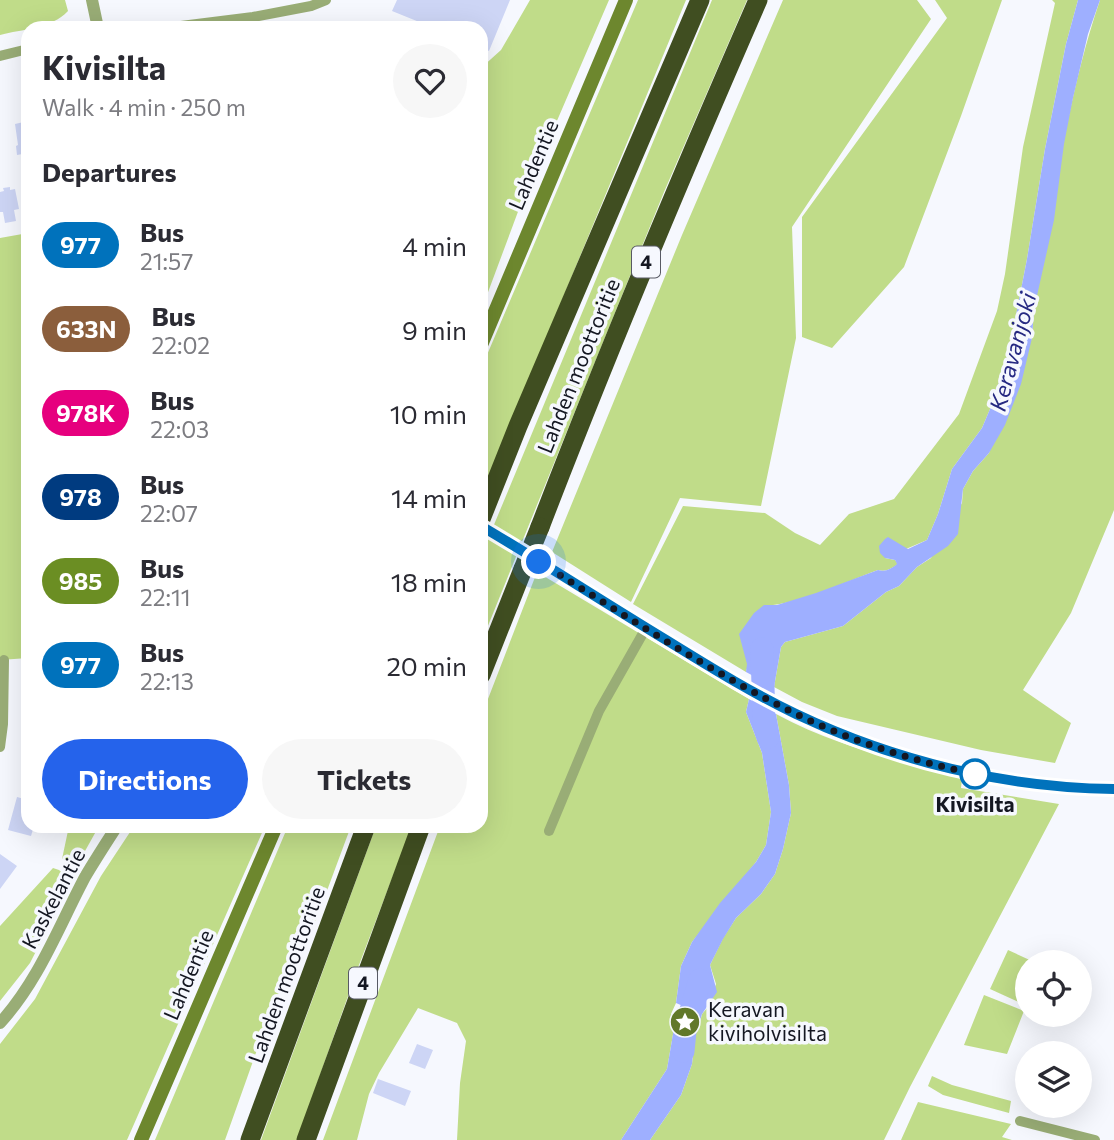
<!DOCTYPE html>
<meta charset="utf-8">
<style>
:root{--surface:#fff;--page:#f7f7f7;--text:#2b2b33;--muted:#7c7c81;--accent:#2563eb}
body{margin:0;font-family:Commissioner,sans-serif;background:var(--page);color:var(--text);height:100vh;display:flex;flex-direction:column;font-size:26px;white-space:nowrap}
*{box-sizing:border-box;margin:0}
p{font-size:23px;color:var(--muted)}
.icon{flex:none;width:38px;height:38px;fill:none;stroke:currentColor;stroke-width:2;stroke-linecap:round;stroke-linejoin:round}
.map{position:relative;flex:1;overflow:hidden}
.panel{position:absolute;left:21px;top:21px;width:467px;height:812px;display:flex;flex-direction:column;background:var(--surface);border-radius:21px;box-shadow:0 7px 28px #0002}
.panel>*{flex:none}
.badge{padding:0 14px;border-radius:23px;font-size:24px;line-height:46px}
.fabs{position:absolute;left:1015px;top:950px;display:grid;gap:14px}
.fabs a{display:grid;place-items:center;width:77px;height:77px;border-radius:50%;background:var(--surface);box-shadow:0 7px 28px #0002;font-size:35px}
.you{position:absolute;width:35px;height:35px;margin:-18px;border:5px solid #fff;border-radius:50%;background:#1a73e8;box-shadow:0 0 0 10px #1a73e833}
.map>.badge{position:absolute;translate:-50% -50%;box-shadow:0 0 0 4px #fff}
h2{padding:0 21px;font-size:26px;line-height:63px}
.round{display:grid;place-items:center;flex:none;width:74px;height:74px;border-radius:37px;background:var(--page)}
.overview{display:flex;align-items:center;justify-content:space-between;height:119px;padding:0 21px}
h1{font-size:33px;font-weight:700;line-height:52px}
.cta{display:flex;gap:14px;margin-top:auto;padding:14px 21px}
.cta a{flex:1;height:80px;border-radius:42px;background:var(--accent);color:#fff;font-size:28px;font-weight:700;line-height:80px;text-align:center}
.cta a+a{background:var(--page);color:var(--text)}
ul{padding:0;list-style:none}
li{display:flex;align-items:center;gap:21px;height:84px;padding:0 21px}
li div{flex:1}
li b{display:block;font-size:26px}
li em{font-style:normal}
li .badge{min-width:77px;font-weight:700;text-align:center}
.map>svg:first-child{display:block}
.green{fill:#c0dc89}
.water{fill:#9eafff}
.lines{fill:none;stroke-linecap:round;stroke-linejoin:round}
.river{stroke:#9eafff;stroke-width:23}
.building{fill:#cdd5f5}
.minor{stroke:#99ad76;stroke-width:10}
.tertiary{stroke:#99ad76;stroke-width:12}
.secondary{stroke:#6d872e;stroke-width:14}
.motorway{stroke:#404e21;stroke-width:19}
.motorway-bridge{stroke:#404e21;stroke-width:19}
.line-casing{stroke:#fff;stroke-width:16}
.line{stroke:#0072bc;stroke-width:10}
.walk{stroke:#141722;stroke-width:7;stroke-dasharray:0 12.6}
.stop-dot{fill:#fff;stroke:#0072bc;stroke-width:3.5}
.labels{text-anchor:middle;stroke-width:7;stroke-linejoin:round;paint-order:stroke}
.shield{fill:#f6f8fe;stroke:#585a64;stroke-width:2}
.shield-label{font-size:19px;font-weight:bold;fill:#141722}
.street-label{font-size:21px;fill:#141722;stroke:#f6f8fe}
.stop-label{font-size:21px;font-weight:bold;fill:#141722;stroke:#f6f8fe}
.poi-label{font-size:21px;fill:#141722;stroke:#f6f8fe;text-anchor:start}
.water-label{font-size:23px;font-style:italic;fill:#262982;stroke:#f6f8fe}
</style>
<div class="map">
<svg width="1114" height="1140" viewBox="0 0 1114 1140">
<rect width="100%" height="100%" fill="#f6f8fe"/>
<!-- green -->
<path class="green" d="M0 0H65L68 11C51 29 22 29 0 35Z
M530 0H609L519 209 481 311V68L501 50Z
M638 0H686L481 496V369Z
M712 0H747L664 192 481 643V556Z
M783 0H917L931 19 792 227 796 338 761 506 680 498 631 602 552 552 682 235Z
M935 0H1002L961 116 904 267 832 348 802 337V217L947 18Z
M1052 0H1078L1066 44 1045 149 1027 259 1009 351 993 402 982 428 952 469 938 514 927 540 885 558 895 560 898 564C891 569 886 572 878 570 842 583 803 603 764 606L746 672 633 604 683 506 765 513 795 533 820 545 849 514 894 499 959 414 997 311 1005 274 1023 147 1055 3Z
M1100 0H1114V510L1071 613 1023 690 1071 723 1055 763 981 750 837 716 802 702 774 687 781 647 785 642 843 626 886 592 899 586 917 567 931 558 962 503 963 489 973 471 989 453 1032 338 1034 309C1053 206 1066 100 1100 0Z
M28 233V658L0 660V238Z
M537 572 749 699 746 712 762 753 771 812 766 845 756 862 692 942 681 966 676 1003 671 1014 676 1017 667 1069 621 1140H457L460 1083 466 1041 457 1023 418 1008 379 1073 369 1094 357 1140H323L440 826H481V717Z
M776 714C833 745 900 761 962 779L961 788 1059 804 910 1087 884 1140H650L681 1095 692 1064 696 1025 699 1026 702 1014 708 1007 716 984 710 965 723 938 736 918 761 894 775 874 783 849 791 813 789 785Z
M69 826H99L80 860 62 859Z
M134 826H265L127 1140H0V1044L35 999 101 876Z
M288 826H351L305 950 294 957 269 1016 225 1140H155Z
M376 826H412L359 965 297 1140H261Z
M53 868 59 870 72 881 30 963 0 1001V926Z
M1008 950 1034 962H1027V1006L990 989Z
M984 995 1024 1011 1007 1054 964 1045Z
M932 1076 952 1085 1011 1101 1009 1113 943 1095 928 1086Z
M918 1102 1011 1124 1002 1137 1012 1140H901Z"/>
<!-- water -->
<path class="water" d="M1078 0H1100L1088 34 1073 98 1064 144 1054 220 1034 309 1032 338 1021 384 1005 425 989 453 973 471 963 489 958 534 948 546 917 567 899 586 886 592 843 626 785 642 781 647 774 687 746 672 747 664 739 634 754 613 764 605H777L816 593 878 570C886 572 891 569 897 564L895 560 885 558 880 553 879 546 885 539 888 537 908 549 927 540 938 514 952 469 982 428 993 402 1009 351 1027 259 1045 149 1066 44Z
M749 699 776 714 789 785 791 813 783 849 775 874 761 894 736 918 723 939 710 965 717 992 702 1014 676 1003 681 966 692 942 720 903 756 862 766 845 771 812 762 753 746 712Z
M676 1017 696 1025 692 1064 681 1095 650 1140H621L667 1069Z"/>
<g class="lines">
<!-- river -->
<path class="river" d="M762 649 764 724 768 737
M683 1051 685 1031 700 980"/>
</g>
<!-- building -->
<path class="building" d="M397 0H510L489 51 481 48V28H434L392 11Z
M28 121V153L17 155 16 146 18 145 15 124Z
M10 187V190L15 189 19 209 14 210 16 221 5 223 3 212H0V192L4 191 3 188Z
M28 188V209L25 210 21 189Z
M28 661V684H24L23 662Z
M26 743H28V774L22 773Z
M17 797 28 800V826H34L31 836 8 830Z
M0 854 17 866 0 889Z
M417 1044 433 1050 425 1069 409 1063Z
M378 1079 411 1091 405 1106 373 1093Z"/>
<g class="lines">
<!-- minor -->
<path class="minor" d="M165 28 253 17 311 6 326 0
M0 56 28 49
M0 747 3 724 4 660
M549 831 599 711 646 628
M1020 1121 1095 1140"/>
<!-- tertiary -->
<path class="tertiary" d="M92 0 98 28
M481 526C546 566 610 607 676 646 715 670 754 694 796 714 895 761 1004 787 1114 789
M0 1023C39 980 58 928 85 877 95 860 106 843 117 826"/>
<!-- secondary -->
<path class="secondary" d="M481 345 626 0
M141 1140 276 826"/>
<!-- motorway -->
<path class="motorway" d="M481 519 518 426 700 0
M540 527C608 350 682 174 758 0
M481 675 523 569
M250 1140 366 826
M306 1140 421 826"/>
<!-- motorway-bridge -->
<path class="motorway-bridge" d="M523 569 540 527"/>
</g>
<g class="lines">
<!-- line casing -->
<g class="line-casing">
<path id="line" d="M481 526C547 565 611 607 676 646 715 670 754 694 796 714 895 761 1005 788 1114 789"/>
</g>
<!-- line -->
<use href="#line" class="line"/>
<!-- walk -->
<path class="walk" d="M539 562C623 614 706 669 794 713 851 741 913 761 975 774"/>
</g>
<!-- icons -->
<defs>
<g id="sight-disc" transform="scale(1.575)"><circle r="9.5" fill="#61782a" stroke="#f6f8fe"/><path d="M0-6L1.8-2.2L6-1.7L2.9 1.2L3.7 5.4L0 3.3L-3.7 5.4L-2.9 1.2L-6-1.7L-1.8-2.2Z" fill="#fff"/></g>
</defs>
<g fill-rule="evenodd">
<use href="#sight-disc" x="685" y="1022"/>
</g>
<!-- markers -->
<circle class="stop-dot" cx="975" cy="774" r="14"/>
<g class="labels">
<!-- shield labels -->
<g class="shield">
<rect x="632" y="246.5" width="28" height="31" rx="5"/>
<rect x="349" y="967.5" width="28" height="31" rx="5"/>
</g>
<g class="shield-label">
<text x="646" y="269">4</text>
<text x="363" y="990">4</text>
</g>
<!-- street labels -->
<g class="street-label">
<text transform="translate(534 165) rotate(-67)" y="7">Lahdentie</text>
<text transform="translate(579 366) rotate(-68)" y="7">Lahden moottoritie</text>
<text transform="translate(54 899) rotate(-62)" y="7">Kaskelantie</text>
<text transform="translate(189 975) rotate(-67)" y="7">Lahdentie</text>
<text transform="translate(287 975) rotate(-70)" y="7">Lahden moottoritie</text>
</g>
<!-- stop labels -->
<g class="stop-label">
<text x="975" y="812">Kivisilta</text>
</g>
<!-- poi labels -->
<g class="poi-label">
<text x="708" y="1017">Keravan<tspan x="708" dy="24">kiviholvisilta</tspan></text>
</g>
<!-- water labels -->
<g class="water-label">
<text transform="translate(1013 352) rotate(-75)" y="8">Keravanjoki</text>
</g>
</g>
</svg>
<div class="fabs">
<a><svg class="icon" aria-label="locate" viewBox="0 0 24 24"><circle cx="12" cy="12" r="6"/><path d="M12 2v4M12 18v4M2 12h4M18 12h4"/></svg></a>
<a><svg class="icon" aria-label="layers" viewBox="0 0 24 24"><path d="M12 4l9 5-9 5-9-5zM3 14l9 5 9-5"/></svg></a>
</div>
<div class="you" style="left:539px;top:562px"></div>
<section class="panel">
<div class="overview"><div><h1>Kivisilta</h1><p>Walk · 4 min · 250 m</p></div><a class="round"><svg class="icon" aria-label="heart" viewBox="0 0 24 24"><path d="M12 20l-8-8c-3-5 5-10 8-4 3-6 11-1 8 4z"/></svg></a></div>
<h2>Departures</h2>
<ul>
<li><span class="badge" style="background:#0072bc;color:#fff">977</span><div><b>Bus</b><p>21:57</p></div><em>4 min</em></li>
<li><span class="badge" style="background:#8b5e3c;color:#fff">633N</span><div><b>Bus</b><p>22:02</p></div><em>9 min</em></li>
<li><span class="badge" style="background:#e6007e;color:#fff">978K</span><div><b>Bus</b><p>22:03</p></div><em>10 min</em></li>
<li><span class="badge" style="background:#003b80;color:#fff">978</span><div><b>Bus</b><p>22:07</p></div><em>14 min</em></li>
<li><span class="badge" style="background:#6b8e23;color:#fff">985</span><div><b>Bus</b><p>22:11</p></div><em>18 min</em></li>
<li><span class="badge" style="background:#0072bc;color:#fff">977</span><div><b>Bus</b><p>22:13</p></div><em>20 min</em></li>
</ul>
<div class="cta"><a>Directions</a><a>Tickets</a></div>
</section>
</div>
